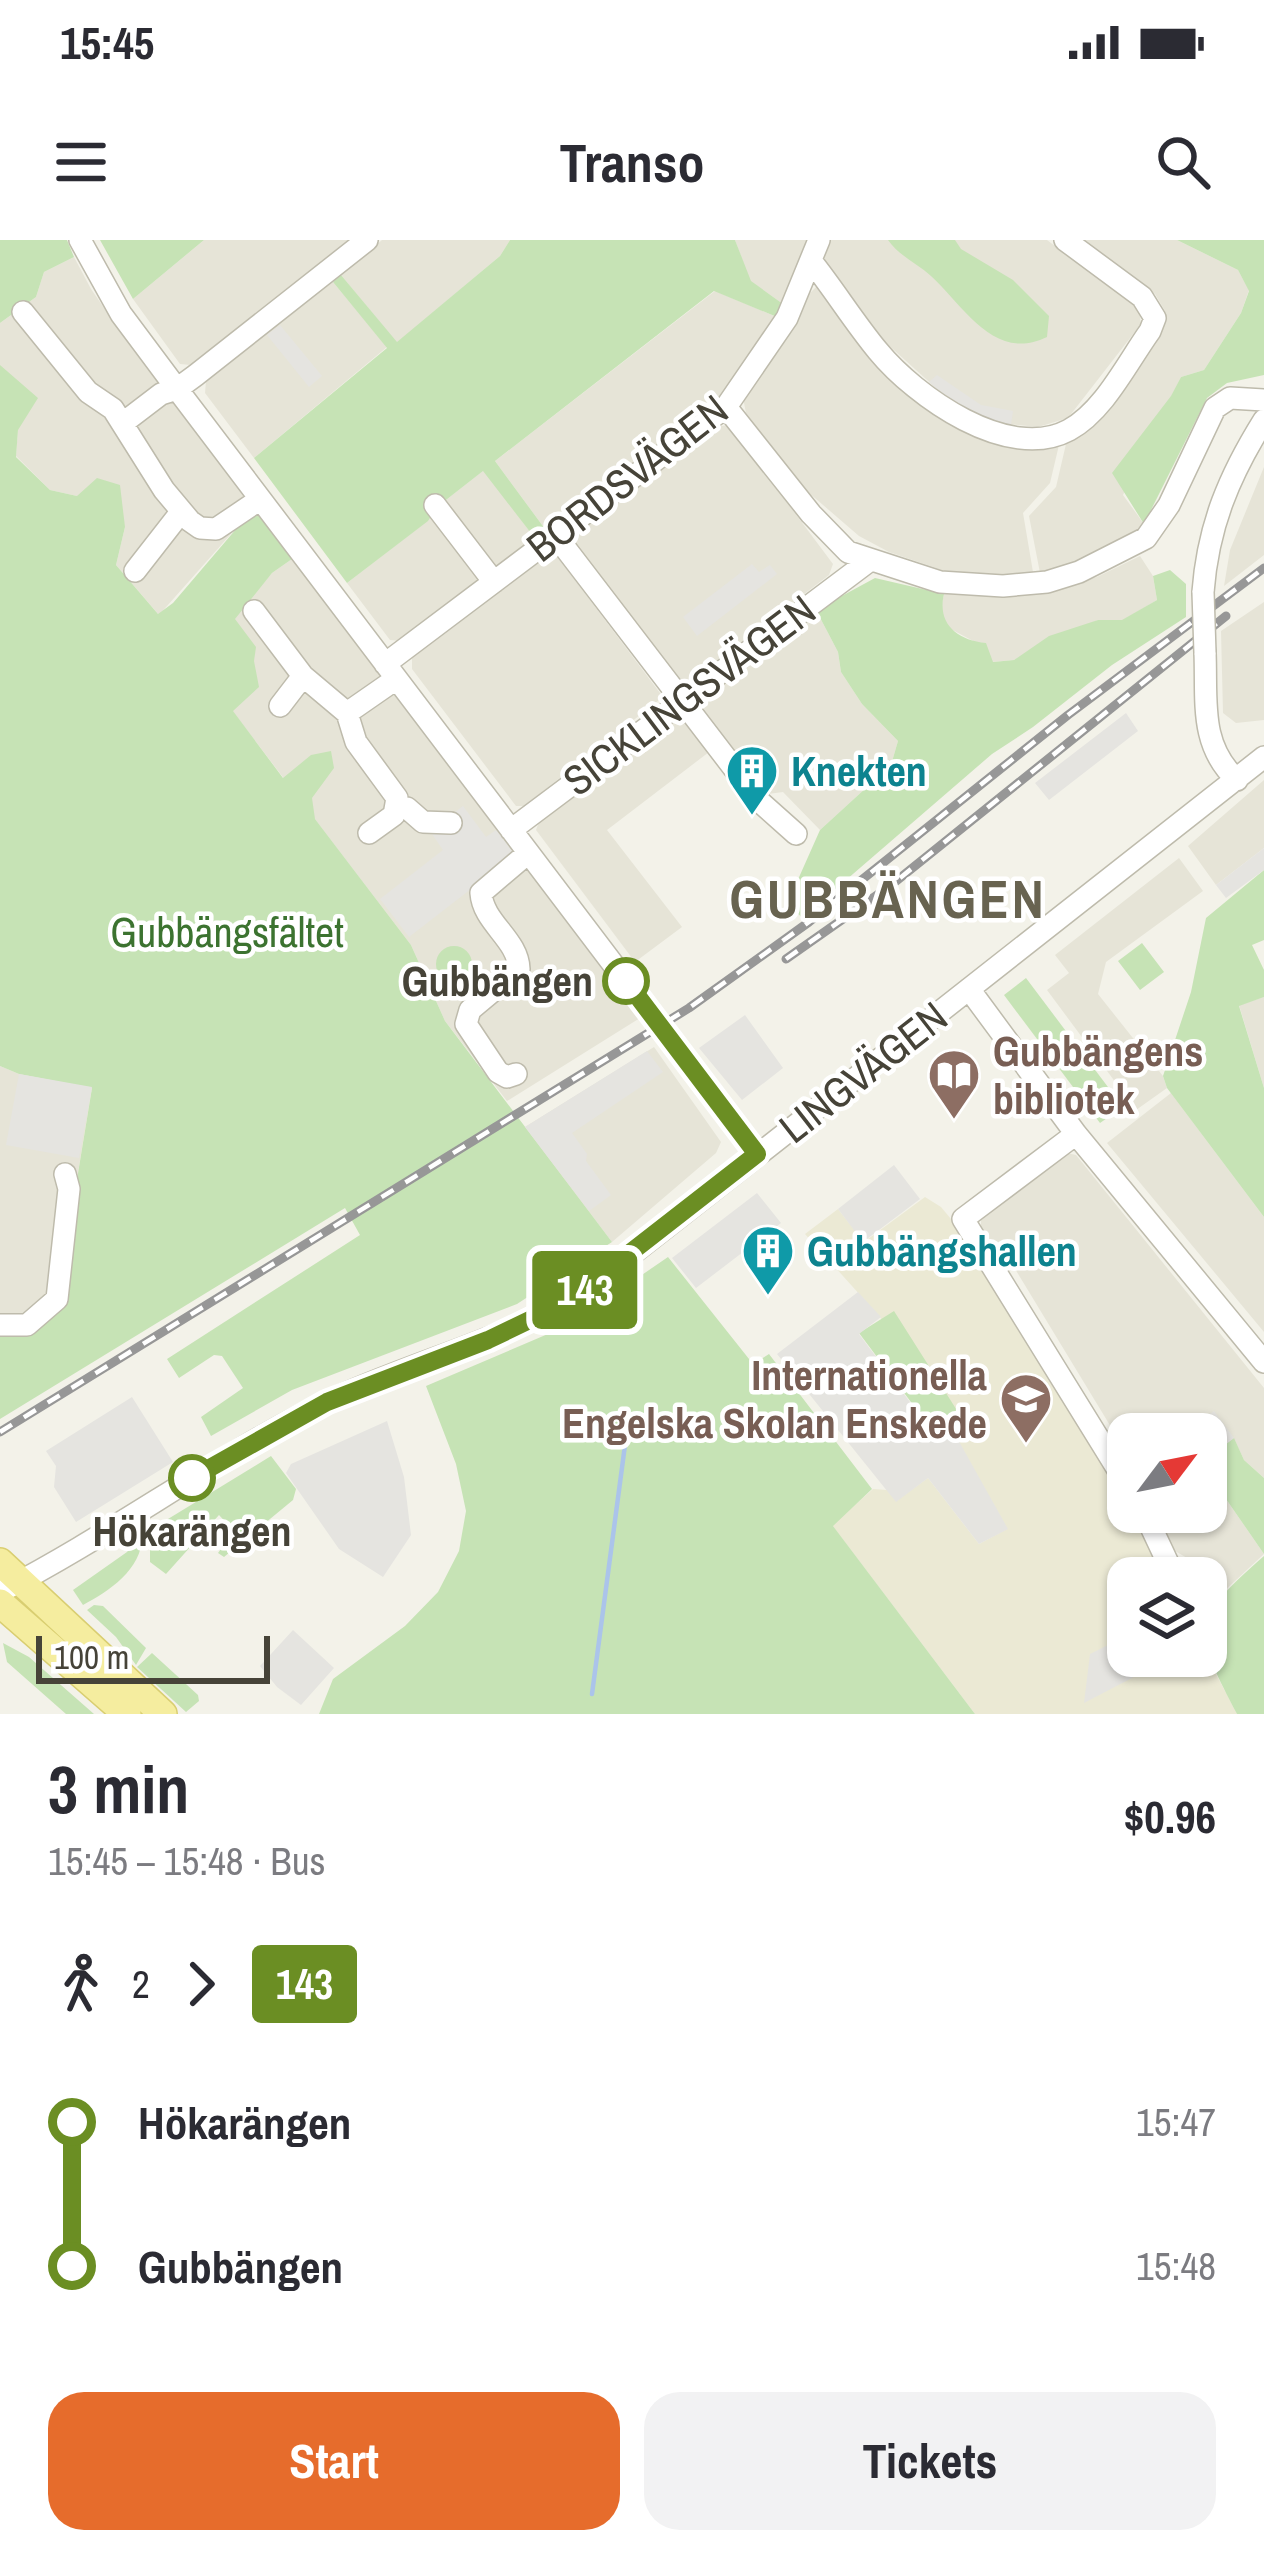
<!DOCTYPE html>
<meta charset="utf-8">
<style>
:root{--surface:#fff;--page:#f2f2f3;--text:#2b2b33;--muted:#7c7c81;--accent:#e66c2c}
body{margin:0;font-family:"Archivo Narrow",sans-serif;background:var(--page);color:var(--text);height:100vh;display:flex;flex-direction:column;font-size:45px;white-space:nowrap}
*{box-sizing:border-box;margin:0}
p{font-size:39px;color:var(--muted)}
.icon{flex:none;width:66px;height:66px;fill:none;stroke:currentColor;stroke-width:2;stroke-linecap:round;stroke-linejoin:round}
.map{position:relative;height:1474px;overflow:hidden}
.details{display:flex;flex-direction:column;background:var(--surface);flex:1}
.details>*{flex:none}
.badge{padding:0 24px;border-radius:9px;font-size:42px;line-height:78px}
.needle{width:78px;rotate:58deg}
.controls{position:absolute;left:1107px;top:1173px;display:grid;gap:24px}
.controls a{display:grid;place-items:center;width:120px;height:120px;border-radius:24px;background:var(--surface);box-shadow:0 3px 9px #0004;font-size:60px}
.scale{position:absolute;left:36px;bottom:30px;width:234px;box-sizing:border-box;padding-left:12px;border:6px solid #464338;border-top:0;font-size:33px;line-height:42px;white-space:nowrap;color:#464338;-webkit-text-stroke:9px #fff;paint-order:stroke}
.map>.badge{position:absolute;translate:-50% -50%;box-shadow:0 0 0 6px #fff}
.legs{display:flex;align-items:center;gap:18px;height:132px;padding:0 48px;font-size:39px}
.legs p{margin-inline-start:auto}
.overview{display:flex;align-items:center;justify-content:space-between;height:204px;padding:0 48px}
h1{font-size:66px;font-weight:700;line-height:90px}
.button{display:flex;gap:24px;margin-top:auto;padding:24px 48px}
.button a{flex:1;height:138px;border-radius:36px;background:var(--accent);color:#fff;font-size:48px;font-weight:700;line-height:138px;text-align:center}
.button a+a{background:var(--page);color:var(--text)}
ul{padding:0 48px;list-style:none}
li{display:flex;align-items:center;gap:42px;height:144px;font-size:45px}
li i{display:grid;place-items:center;width:18px;height:100%;margin:0 15px;background:currentColor}
li i::after{content:'';width:30px;height:30px;margin:-15px;border:9px solid;border-radius:50%;background:var(--surface)}
li p{margin-inline-start:auto}
li:first-child i{background:linear-gradient(#0000 50%,currentColor 0)}
li:last-child i{background:linear-gradient(currentColor 50%,#0000 0)}
.status{display:flex;justify-content:space-between;align-items:center;height:84px;padding:0 60px;background:var(--surface);direction:ltr}
.status svg{height:33px;fill:currentColor}
header{display:flex;justify-content:space-between;align-items:center;height:156px;padding:0 48px;background:var(--surface);font-size:54px;font-weight:700}
.map>svg:first-child{display:block}
.residential{fill:#e6e4d7}
.education{fill:#ebe9d4}
.green{fill:#c6e3b5}
.parking{fill:#e5e4e0}
.lines{fill:none;stroke-linecap:round;stroke-linejoin:round}
.stream{stroke:#abc4ea;stroke-width:4.5}
.minor-casing{stroke:#bebbac;stroke-width:24}
.major-casing{stroke:#d9ce71;stroke-width:30}
.minor{stroke:#fff;stroke-width:21}
.major{stroke:#f5ed9f;stroke-width:27}
.rail-casing{stroke:#979797;stroke-width:9}
.rail{stroke:#fff;stroke-width:4.5;stroke-dasharray:14;stroke-linecap:butt}
.minor-bridge-casing{stroke:#bebbac;stroke-width:24;stroke-linecap:butt}
.minor-bridge{stroke:#fff;stroke-width:21}
.line-1-casing{stroke:#fff;stroke-width:27}
.line-1{stroke:#6b8e23;stroke-width:18}
.stop-1-dot{fill:#fff;stroke:#6b8e23;stroke-width:6}
.labels{text-anchor:middle;stroke-width:9;stroke-linejoin:round;paint-order:stroke}
.street-label{font-size:42px;fill:#464338;stroke:#fff}
.culture-label{font-size:42px;font-weight:bold;fill:#0d838f;stroke:#fff;text-anchor:start}
.park-label{font-size:42px;fill:#3c7330;stroke:#fff}
.stop-label{font-size:42px;font-weight:bold;fill:#464338;stroke:#fff;text-anchor:end}
.education-label{font-size:42px;font-weight:bold;fill:#785e54;stroke:#fff;text-anchor:start}
.district-label{font-size:54px;font-weight:bold;letter-spacing:3px;fill:#686350;stroke:#fff}
</style>
<div class="status"><b>15:45</b><svg viewBox="0 0 49 12"><path d="M0 12V9h3v3zM5 12V6h3v6zM10 12V3h3v9zM15 12V0h3v12zM26 1h20v11H26zM47 4h2v5h-2z"/></svg></div>
<header><svg class="icon" aria-label="menu" viewBox="0 0 24 24"><path d="M4 6h16M4 12h16M4 18h16"/></svg>Transo<svg class="icon" aria-label="search" viewBox="0 0 24 24"><circle cx="10" cy="10" r="6"/><path d="M15 15l6 6"/></svg></header>
<div class="map">
<svg width="1264" height="1474" viewBox="0 0 1264 1474">
<rect width="100%" height="100%" fill="#f3f2e9"/>
<!-- residential -->
<path class="residential" d="M204 0H349L191 125 180 124 133 59Z
M382 0H510L500 16 397 103 341 35Z
M735 0H808L783 64 750 41Z
M830 0H1047L1139 69 1141 84 1068 178 1038 187 1000 183 947 158 885 102 828 26 824 19Z
M1082 0H1177L1238 30 1249 50 1241 73 1204 130 1181 137 1123 255 1144 284 1126 300 1100 313 1040 333 1029 276 1056 247 1066 204 1091 186 1162 90 1165 81V71L1155 54Z
M74 17 91 49 133 110 254 268 159 375 116 325 125 287 77 256 50 250 16 216 18 190 0 125V83L36 57 44 32Z
M333 42 387 107 254 218 205 153 206 141Z
M817 46 888 134 1037 208 1059 205 1050 243 1023 273 1033 332 1003 336 951 333 889 312 859 296 801 246 746 173 743 158 805 58Z
M715 51 777 77 733 142 712 164 545 289 495 221Z
M729 185 833 324 829 335 692 440H681L575 303 579 291 715 187Z
M1264 227V315L1224 346 1230 310Z
M484 230 534 297 401 401 390 400 347 343 427 281 437 267Z
M549 315H556L663 457 524 566H516L412 429V417Z
M1140 316 1153 336 1157 360 1122 381 1098 380 1014 420 992 422 975 402 947 387 940 372 944 354 1042 353 1097 337Z
M292 319 640 778 507 861 445 781 411 705 195 422 272 333Z
M1264 362V480L1236 483 1223 473 1221 391Z
M816 370 838 412 841 432 862 464 898 501 891 525 820 590 783 552 768 554 700 467 702 457Z
M675 478 684 480 709 512 607 590 682 687 635 722 536 590 539 582Z
M1264 540V608L1216 645 1188 606Z
M1179 618 1203 651 1106 722 1098 754 1163 836 1167 848 1136 870 1047 750 1069 733 1055 715Z
M1264 757V848L1239 765Z
M654 807 721 902 716 913 612 1002 525 887Z
M0 826 19 834 92 847 56 1067 0 1088Z
M1171 853 1264 977V1092L1107 903Z
M1062 912 1076 915 1264 1148V1238L1244 1220 1234 1199 1206 1219V1194H1128V1215L1000 1004 992 1002 981 987V978Z
M1206 1230 1264 1314 1221 1354 1199 1325 1170 1308 1155 1272H1206Z"/>
<!-- education -->
<path class="education" d="M925 957 941 967 976 1009 1128 1254V1272H1138L1168 1338H1128V1416H1149L1155 1426 1175 1416 1206 1415 1237 1474H975L832 1285 873 1249 887 1250 896 1261 928 1238 979 1304 1007 1289 880 1077 805 994 838 969 864 1002Z"/>
<!-- green -->
<path class="green" d="M0 0H67L74 17 44 32 36 57 0 83Z
M100 0H204L133 59Z
M510 0H735L751 41 783 64 777 77 714 51 495 221 545 289 534 297 483 231 437 267 428 281 347 343 254 218 387 108 333 42 341 35 397 102 500 16Z
M888 0H955L961 9 1013 40 1049 76 1047 97C994 123 964 66 931 36 917 23 899 16 888 0Z
M1177 0H1264V135L1227 143 1207 158 1144 284 1112 233 1171 156 1181 137 1204 130 1241 73 1249 51 1238 30Z
M0 125 38 158 18 190 16 217 50 250 77 256 97 238 120 245 125 287 116 325 158 374 173 363 254 268 292 319 272 333 235 379 256 407 254 421 259 447 233 471 283 538 311 515 331 511 334 528 312 558 315 579 411 705 445 781 612 1002 517 1064 292 1150 211 1196 201 1177 243 1148 222 1116 214 1115 179 1138 167 1119 360 995 345 968 0 1179V1088L56 1067 92 848 19 834 0 826Z
M1170 330 1186 344V377L1112 425 1033 487 992 514 802 678 788 662 820 590 891 525 898 501 862 464 841 432 838 412 816 370 875 338 944 354C937 383 956 400 986 403L993 422 1014 420 1049 396 1098 380H1122L1157 360 1153 336Z
M1264 630V700L1252 705 1264 730V757L1239 766 1264 848V977L1167 848 1163 836 1191 752 1206 678Z
M1142 703 1164 732 1140 750 1118 721Z
M436 724a18 18 0 1 1 36 0a18 18 0 1 1-36 0Z
M1026 738 1123 867 1100 883 1004 755Z
M668 1017 753 1124 769 1114 872 1249 833 1286 975 1474H319L333 1439 405 1386 438 1352 459 1311 466 1271 456 1224 426 1146 569 1085Z
M894 1071 958 1172 932 1190 859 1093Z
M1234 1198 1244 1220 1264 1238V1314L1206 1230V1219Z
M271 1216 296 1249 293 1260 224 1317 218 1313 234 1291 219 1275 166 1334 150 1322V1290Z
M142 1295C143 1329 109 1351 83 1365L73 1350 127 1312Z
M1264 1316V1474H1237C1192 1388 1190 1381 1264 1316Z
M94 1365 103 1366 146 1408 136 1425 116 1397 87 1370Z
M3 1403 29 1417 94 1474H66L7 1422Z
M152 1413 198 1455 199 1461 186 1472 137 1427Z"/>
<!-- parking -->
<path class="parking" d="M280 85 322 136 309 147 267 95Z
M937 135 981 165 1013 171 1011 185 983 178 947 158 929 142Z
M752 324 759 332 770 325 777 334 697 396 683 377Z
M1126 473 1138 491 1049 560 1035 543Z
M463 566 486 597 496 590 515 615 409 697 380 659 443 610 430 591Z
M1264 608V630L1226 658 1216 645Z
M745 775 783 828 742 860 699 808Z
M647 811 663 832 572 893 587 914 586 921 611 955 589 971 525 887Z
M19 834 92 847 79 918 6 905Z
M894 925 920 959 863 1002 838 969Z
M757 953 781 983 696 1048 672 1018Z
M858 1052 881 1077 859 1094 931 1190 947 1180 1008 1289 979 1304 928 1238 896 1262 777 1114Z
M132 1157 173 1222 76 1282 54 1247 56 1226 46 1211Z
M1214 1171 1234 1198 1206 1219V1194H1184Z
M387 1181 404 1237 411 1295 383 1337 339 1309 286 1233 291 1224Z
M293 1390 334 1428 301 1465 277 1447 260 1426Z
M1128 1395V1416H1149L1155 1426 1084 1463 1090 1414Z"/>
<g class="lines">
<!-- stream -->
<path class="stream" d="M592 1454 627 1190"/>
<!-- minor casing -->
<g class="minor-casing">
<path id="minor" d="M80 0 121 74 177 149 757 914
M812 22C835 51 854 82 878 111 915 156 1008 223 1069 190 1104 171 1127 123 1150 91L1155 78 1142 57 1065 0
M23 72 88 152 113 169 164 250 190 281 200 288 216 289 259 260
M726 167 811 274 848 312 940 342 1003 346 1047 342 1079 332 1146 298 1169 265 1215 168 1230 158 1264 160
M123 183 161 154 177 149 196 135 367 0
M435 265 494 342
M556 296 759 561 796 594
M135 331 181 272
M1203 352C1208 286 1229 236 1264 180
M254 371 303 436 347 473 356 502 397 558 394 575 369 593
M1205 413C1207 461 1199 505 1237 540
M385 424 726 167 787 78 819 0
M280 466 303 436
M347 473 396 439
M397 566 407 568 423 582 451 583
M511 590 869 321
M969 749 1076 894 1264 1122
M516 834 507 837 498 832 466 784 470 770 519 729C518 699 483 683 481 653L528 613
M1076 894 963 979 1128 1246
M0 1085H27L57 1059 69 949 65 934
M1144 1272 1175 1338
M0 1352C111 1295 211 1220 323 1164 411 1121 508 1101 590 1047L1264 517"/>
</g>
<!-- major casing -->
<g class="major-casing">
<path id="major" d="M0 1322 163 1474
M0 1363 127 1474"/>
</g>
<!-- minor -->
<use href="#minor" class="minor"/>
<!-- major -->
<use href="#major" class="major"/>
<!-- rail casing -->
<g class="rail-casing">
<path id="rail" d="M786 719 890 646 1226 376
M0 1192 689 768 809 682 1068 475 1264 328"/>
</g>
<!-- rail -->
<use href="#rail" class="rail"/>
<!-- minor-bridge casing -->
<g class="minor-bridge-casing">
<path id="minor-bridge" d="M1203 352 1205 413"/>
</g>
<!-- minor-bridge -->
<use href="#minor-bridge" class="minor-bridge"/>
</g>
<g class="lines">
<!-- line-1 casing -->
<g class="line-1-casing">
<path id="line-1" d="M192 1238 327 1162 488 1100 567 1062 757 914 626 741"/>
</g>
<!-- line-1 -->
<use href="#line-1" class="line-1"/>
</g>
<!-- icons -->
<defs>
<g id="building-pin" transform="scale(2.7)"><path d="M0 17L-7.5 6A9.5 9.5 0 1 1 7.5 6Z" fill="#0f9aa8" stroke="#fff"/><path d="M-4-6H4V6H1V3H-1V6H-4ZM-2.5-4.3h1.7v1.8h-1.7ZM.8-4.3h1.7v1.8H.8ZM-2.5-1h1.7V.8h-1.7ZM.8-1h1.7V.8H.8Z" fill="#fff"/></g>
<g id="library-pin" transform="scale(2.7)"><path d="M0 17L-7.5 6A9.5 9.5 0 1 1 7.5 6Z" fill="#8d6e63" stroke="#fff"/><path d="M-6-4Q-3-5.5-.7-3.5V5Q-3 3-6 4ZM6-4Q3-5.5 .7-3.5V5Q3 3 6 4Z" fill="#fff"/></g>
<g id="school-pin" transform="scale(2.7)"><path d="M0 17L-7.5 6A9.5 9.5 0 1 1 7.5 6Z" fill="#8d6e63" stroke="#fff"/><path d="M0-5L7-2L0 1L-7-2ZM-4 1L0 2.5L4 1V4Q0 6-4 4Z" fill="#fff"/></g>
</defs>
<g fill-rule="evenodd">
<use href="#building-pin" x="752" y="531"/>
<use href="#library-pin" x="954" y="835"/>
<use href="#building-pin" x="768" y="1011"/>
<use href="#school-pin" x="1026" y="1159"/>
</g>
<!-- markers -->
<g class="stop-1-dot">
<circle cx="626" cy="741" r="21"/>
<circle cx="192" cy="1238" r="21"/>
</g>
<g class="labels">
<!-- street labels -->
<g class="street-label">
<text transform="translate(627 238) rotate(-38)" y="15">BORDSVÄGEN</text>
<text transform="translate(689 455) rotate(-37)" y="15">SICKLINGSVÄGEN</text>
<text transform="translate(863 832) rotate(-38)" y="15">LINGVÄGEN</text>
</g>
<!-- culture labels -->
<g class="culture-label">
<text x="791" y="546">Knekten</text>
<text x="807" y="1026">Gubbängshallen</text>
</g>
<!-- park labels -->
<g class="park-label">
<text x="227" y="707">Gubbängsfältet</text>
</g>
<!-- stop labels -->
<g class="stop-label">
<text x="593" y="756">Gubbängen</text>
<text x="192" y="1306" text-anchor="middle">Hökarängen</text>
</g>
<!-- education labels -->
<g class="education-label">
<text x="993" y="826">Gubbängens<tspan x="993" dy="48">bibliotek</tspan></text>
<text x="987" y="1150" text-anchor="end">Internationella<tspan x="987" dy="48">Engelska Skolan Enskede</tspan></text>
</g>
<!-- district labels -->
<g class="district-label">
<text x="888" y="678">GUBBÄNGEN</text>
</g>
</g>
</svg>
<div class="controls">
<a><svg class="needle" viewBox="-14 -14 28 28"><path d="M0-13l5 13h-10z" fill="#e53935"/><path d="M0 13l5-13h-10z" fill="#7c7c81"/></svg></a>
<a><svg class="icon" aria-label="layers" viewBox="0 0 24 24"><path d="M12 4l9 5-9 5-9-5zM3 14l9 5 9-5"/></svg></a>
</div>
<div class="scale">100 m</div>
<b class="badge" style="left:585px;top:1050px;background:#6b8e23;color:#fff">143</b>
</div>
<section class="details">
<div class="overview"><div><h1>3 min</h1><p>15:45 – 15:48 · Bus</p></div><b>$0.96</b></div>
<div class="legs"><svg class="icon" aria-label="walk" viewBox="0 0 24 24"><circle cx="13" cy="4" r="2"/><path d="M13 8l-2 6 4 7M11 14l-3 7M7 12l3-4h3l4 4"/></svg>2<svg class="icon" aria-label="forward" viewBox="0 0 24 24"><path d="M9 5l7 7-7 7"/></svg><b class="badge" style="background:#6b8e23;color:#fff">143</b></div>
<ul>
<li><i style="color:#6b8e23"></i><b>Hökarängen</b><p>15:47</p></li>
<li><i style="color:#6b8e23"></i><b>Gubbängen</b><p>15:48</p></li>
</ul>
<div class="button"><a>Start</a><a>Tickets</a></div>
</section>
